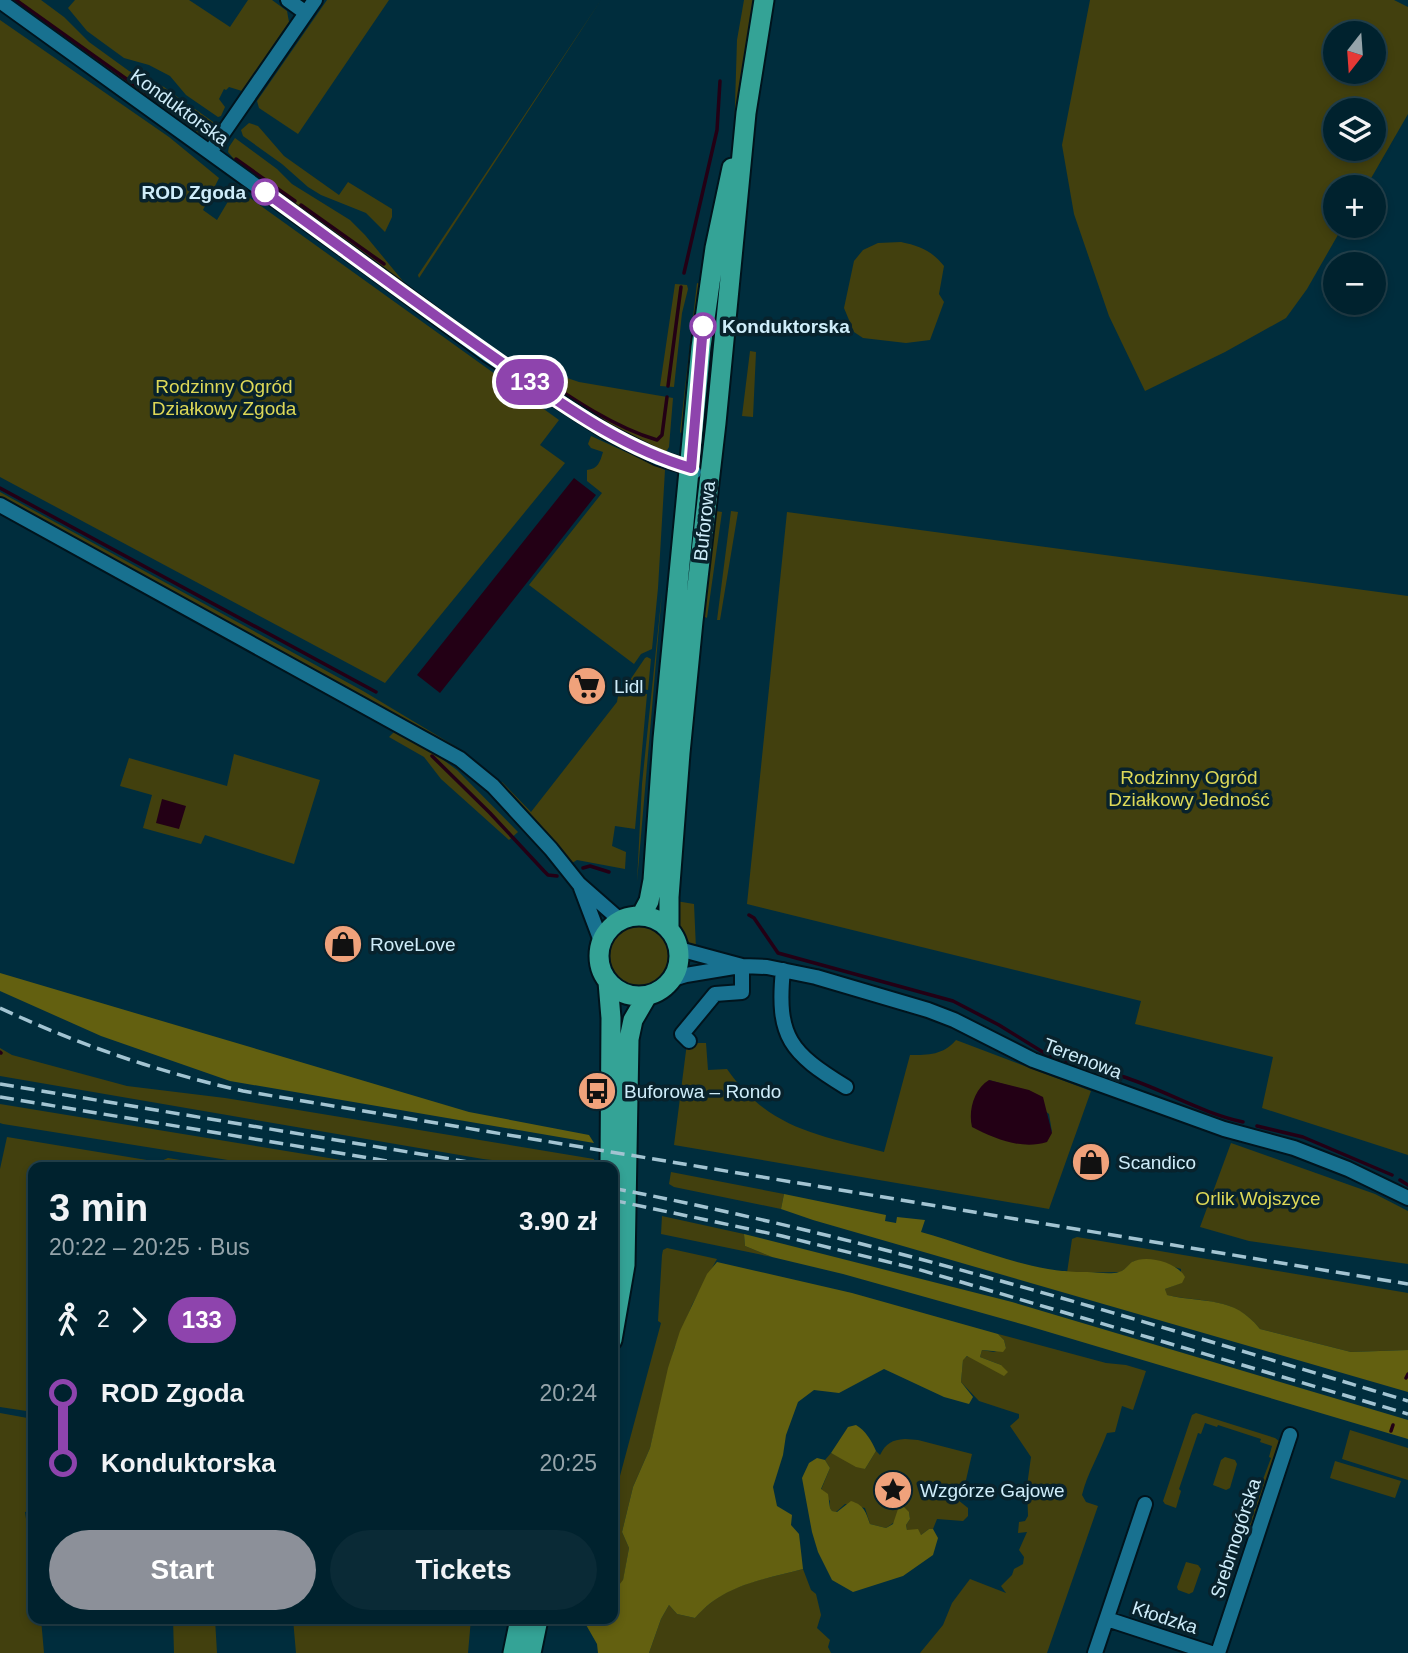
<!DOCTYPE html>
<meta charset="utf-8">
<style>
:root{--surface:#00222e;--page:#0a2a36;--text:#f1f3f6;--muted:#95a4aa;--line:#223f4a;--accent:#8c9099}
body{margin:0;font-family:Arial,sans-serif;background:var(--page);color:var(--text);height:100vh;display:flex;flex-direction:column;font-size:26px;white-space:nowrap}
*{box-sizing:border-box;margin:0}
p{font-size:23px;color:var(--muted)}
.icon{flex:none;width:38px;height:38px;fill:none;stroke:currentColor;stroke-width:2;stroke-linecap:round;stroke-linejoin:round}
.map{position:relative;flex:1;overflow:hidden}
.panel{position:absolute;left:28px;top:1162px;width:590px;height:462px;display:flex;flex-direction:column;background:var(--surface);border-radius:14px;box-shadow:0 4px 10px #0003,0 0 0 2px var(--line)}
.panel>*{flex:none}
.badge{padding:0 14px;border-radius:23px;font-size:24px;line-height:46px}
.needle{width:46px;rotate:197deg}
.buttons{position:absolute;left:1323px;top:21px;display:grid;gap:14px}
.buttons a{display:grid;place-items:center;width:63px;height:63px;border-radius:50%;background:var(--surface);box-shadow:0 4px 10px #0003,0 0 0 2px var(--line);font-size:35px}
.map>.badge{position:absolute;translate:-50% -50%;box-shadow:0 0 0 4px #fff}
.legs{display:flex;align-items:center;gap:10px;height:77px;padding:0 21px;font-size:23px}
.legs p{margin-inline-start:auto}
.overview{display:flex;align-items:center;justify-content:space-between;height:119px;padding:0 21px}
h1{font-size:38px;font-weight:800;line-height:52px}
.primary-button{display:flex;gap:14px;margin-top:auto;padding:14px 21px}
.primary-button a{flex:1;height:80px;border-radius:42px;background:var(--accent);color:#fff;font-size:28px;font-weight:800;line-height:80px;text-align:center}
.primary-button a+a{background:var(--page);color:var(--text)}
ul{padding:0 21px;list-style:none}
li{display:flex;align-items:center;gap:24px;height:70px;font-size:26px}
li i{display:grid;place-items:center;width:10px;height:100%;margin:0 9px;background:currentColor}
li i::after{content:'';width:18px;height:18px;margin:-9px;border:5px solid;border-radius:50%;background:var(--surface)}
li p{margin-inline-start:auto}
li:first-child i{background:linear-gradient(#0000 50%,currentColor 0)}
li:last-child i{background:linear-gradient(currentColor 50%,#0000 0)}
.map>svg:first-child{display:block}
.green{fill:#42400e;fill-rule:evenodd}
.forest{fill:#636010}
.water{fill:#230015}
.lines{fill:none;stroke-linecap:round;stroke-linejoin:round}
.stream{stroke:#230015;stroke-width:3.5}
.minor-casing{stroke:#00141d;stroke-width:18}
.major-casing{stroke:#00141d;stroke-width:23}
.minor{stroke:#187190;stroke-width:14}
.major{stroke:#34a396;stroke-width:19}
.rail{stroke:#a3c4d2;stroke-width:3.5;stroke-dasharray:14 7;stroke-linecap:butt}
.line-1-casing{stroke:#fff;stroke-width:16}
.line-1{stroke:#8e44ad;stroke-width:10}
.stop-1-dot{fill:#fff;stroke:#8e44ad;stroke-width:3.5}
.labels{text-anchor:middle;stroke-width:7;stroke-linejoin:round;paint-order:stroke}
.street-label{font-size:19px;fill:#cfedfa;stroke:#08222c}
.stop-label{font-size:19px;font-weight:bold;fill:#cfedfa;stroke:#08222c;text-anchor:end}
.park-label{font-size:19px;fill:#ddd857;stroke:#08222c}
.poi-label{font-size:19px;fill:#cfedfa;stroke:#08222c;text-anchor:start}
</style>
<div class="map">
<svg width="1408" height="1653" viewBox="0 0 1408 1653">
<rect width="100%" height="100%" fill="#002d3d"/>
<!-- green -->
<path class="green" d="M8 0H41L64 17 89 42 129 71 164 87 191 107 182 118 152 96 147 102Z
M75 0H189L230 27 248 0H272L287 11 289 22 242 91 229 87 226 90 224 89 219 99 225 107 221 116 218 117 186 95 170 76 149 65 124 58 102 42 87 31 68 8Z
M327 0H389L298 134 259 108 257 101Z
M601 0 419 278 418 275Z
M744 0H758L734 137 737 40Z
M1090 0H1394L1408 7V114L1366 187H1335V226H1343L1307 289 1286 318 1225 352 1145 391 1109 316 1074 214 1062 145ZM1335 33H1374V72H1335ZM1335 110H1374V149H1335Z
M0 20 169 137 219 178 203 210 217 220 236 188 559 420 540 445 565 463 385 683 0 477Z
M195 109 216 124 208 134H199L190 127 187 119Z
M249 123 258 126 284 156 339 195 348 182 392 209V217L385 232 366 213 321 195 308 187 282 164 243 136 241 130Z
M235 138 277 169 292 184 350 220 365 235 407 286 231 161 233 158 228 152 229 147Z
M901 242C920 246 932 251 944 266L939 294 944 302 930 340 906 343 863 338 854 332 844 308 854 261 863 250 878 243Z
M697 283 700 284 683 435 680 432Z
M675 284 687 285 688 289 682 313 674 387 660 386Z
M750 351 756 352 753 417 742 416Z
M529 365 579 382 673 398 669 447 666 452 599 420 524 372Z
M591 436 665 470 658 588 652 649 641 654 634 664 529 585 602 493 587 481V470C598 469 600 462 603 452L591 448 588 444Z
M0 492 363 691 458 748 453 750 0 498Z
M716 511 722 512 707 618 703 616 705 582Z
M731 511 738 512 720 620H717Z
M787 512 1408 596V1155L1262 1108 1273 1057 1135 1024 1141 1001 747 904Z
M662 592 637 882 642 784Z
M647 657 651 659 648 690 622 686 628 683 645 658Z
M619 690 647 694 635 829 615 826 612 846 626 852 625 869 577 860 572 863 498 785 502 782 531 812 617 702Z
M394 732 434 753 457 770 518 832 509 840 441 779 424 757 389 737Z
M234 754 320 780 294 864 205 835 201 844 143 828 152 795 120 786 129 758 227 786Z
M676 901 694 904 696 949C679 938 676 920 676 901Z
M607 957a31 31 0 1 1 62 0a31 31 0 1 1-62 0Z
M956 1040 1091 1091 1049 1209 674 1145 687 1043H706L708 1070 727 1069C768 1129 819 1135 884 1152L910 1055C929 1055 943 1055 956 1040ZM989 1080 1014 1087 1049 1114 1052 1132Z
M0 1048 12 1055 127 1086 225 1098 594 1159 595 1167H558L483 1159 0 1076Z
M0 1104 384 1167H272L3 1124 0 1123Z
M7 1137 159 1162 168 1158 224 1167H33V1412L0 1407V1169Z
M1231 1143 1375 1194 1408 1211V1264L1249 1241 1200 1227Z
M671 1172 784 1194 781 1209 674 1187 669 1184Z
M662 1216 744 1234 745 1246 772 1257 661 1234Z
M1077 1237 1408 1293V1350L1351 1352 1260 1329C1234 1296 1203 1303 1166 1295L1165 1289 1181 1283V1269L1151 1260 1134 1261 1121 1272 1067 1273 1072 1239Z
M667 1248 717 1259 692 1305 674 1349 650 1448 633 1487 622 1532 629 1548 623 1581 616 1590 613 1601V1502L661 1323 658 1321 662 1255 663 1250Z
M998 1334 1106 1363 1126 1365 1146 1371 1133 1410 1122 1406 1115 1432 1107 1433C1099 1455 1087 1474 1082 1495L1086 1502 1098 1506 1047 1653H920L943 1625 952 1603 970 1579 1006 1593 1001 1586 1012 1575 1014 1569 1023 1564 1024 1557 1019 1550 1027 1532 1018 1533 1019 1522 1025 1521 1028 1516 1027 1486 1031 1457 1010 1426 1019 1418V1414L979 1401 961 1382 963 1359 968 1356 1001 1365 980 1357 982 1350 994 1352 1006 1348 1004 1340Z
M0 1413 33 1419V1511L25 1512 33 1566V1619H41L44 1653H0Z
M1196 1413 1275 1438 1279 1441 1249 1532 1244 1530 1271 1458 1269 1457 1272 1446 1260 1442 1261 1439 1218 1425 1217 1427 1205 1423 1201 1434 1198 1433 1179 1489 1181 1491 1176 1508 1165 1504 1163 1501 1192 1415Z
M1350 1430 1408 1448V1480L1342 1459Z
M905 1439 918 1440 972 1454 966 1480 955 1493 958 1500 968 1508V1516L963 1521 937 1519 933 1529H929L921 1535 907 1530 906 1525 910 1519 909 1512 886 1528 870 1524 865 1508 845 1504 836 1512 832 1511 830 1508V1501L821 1490 830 1468 825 1460 831 1453 865 1469 876 1451 880 1455C886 1443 892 1440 905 1439Z
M1225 1457 1235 1460 1237 1464 1230 1488 1226 1490 1213 1485 1221 1460Z
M1335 1461 1401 1481 1395 1498 1330 1478Z
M1186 1562 1198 1565 1201 1569 1193 1592 1189 1594 1178 1590 1177 1587Z
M803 1569 811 1590 816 1594 821 1615 817 1628 830 1640 828 1647 831 1653H649L661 1619 669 1605 677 1614 695 1618C725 1583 763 1580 803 1569Z
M173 1619H215L217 1653H174Z
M293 1619H471L468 1653H296Z"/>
<!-- forest -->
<path class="forest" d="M0 973 469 1112 589 1135 594 1143 230 1081 101 1036 0 991Z
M784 1194 886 1215 885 1221 896 1223 897 1217 925 1220 921 1232C976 1247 1030 1273 1087 1272 1096 1272 1110 1275 1119 1272 1124 1271 1128 1265 1132 1262 1147 1254 1178 1263 1185 1277L1182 1283 1165 1289 1167 1295C1205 1304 1233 1295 1260 1329L1351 1352 1408 1350V1392L813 1220 781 1209Z
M744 1234 1012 1302 1408 1420V1439L1025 1325 843 1274 772 1257 745 1246Z
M717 1262 852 1293 998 1334 1004 1340 1006 1348 1003 1352 982 1350 980 1357 1001 1365 1008 1372 1004 1376 967 1356 963 1360 961 1382 973 1397 969 1404 944 1397 884 1369 839 1393 814 1390 798 1402 786 1435 783 1455 773 1487 777 1506 792 1515 791 1525 799 1534 803 1569C763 1580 724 1584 695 1618L677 1614 669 1605 661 1619 649 1653H598L597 1644 585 1623 586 1619H612L613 1601 615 1590 623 1580 629 1548 622 1532 633 1487 650 1448 668 1368 680 1331 707 1274Z
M856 1425C865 1430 872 1441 876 1451L865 1469 856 1467 831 1453 848 1427Z
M817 1458 825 1460 830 1468 821 1489 828 1494 830 1508 832 1511 837 1512 851 1501C864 1505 866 1512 870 1524L886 1528 893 1524 898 1509 903 1506 909 1512 910 1519 906 1525 907 1530 918 1529 921 1535 929 1529H933L938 1538 933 1555 903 1576 853 1592 832 1580 818 1552 812 1532 802 1478 809 1463Z"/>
<!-- water -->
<path class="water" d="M574 478 596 495 440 693 417 675Z
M162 799 186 806 179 829 156 823Z
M989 1080 1029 1090 1043 1097 1052 1133 1047 1142C1022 1150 995 1139 972 1127 968 1111 974 1089 989 1080Z"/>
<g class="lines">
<!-- stream -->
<path class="stream" d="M16 0 160 103
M236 159 295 201
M301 205 384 264
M684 273 717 130 720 81
M527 368C567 395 611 426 657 440L662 435 667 397
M668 386 681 287
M0 488 376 692
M432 756 490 813 544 871 548 875 557 876
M583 868 590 866 609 872
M749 915 754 918 778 953 953 1001 999 1025 1054 1059 1108 1073
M0 1052 1 1053
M1121 1076C1163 1089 1201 1113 1243 1122
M1257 1126 1303 1137 1392 1175
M1400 1180 1408 1185
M1406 1378 1408 1374
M1391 1431 1393 1425"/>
<!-- minor casing -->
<g class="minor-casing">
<path id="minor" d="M288 0 306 13
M0 1 370 268 488 355 607 432 658 458 691 468 694 472
M210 152 315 0
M0 505 460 759 493 786 551 849 579 884 620 920
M581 888 601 941
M679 949 742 966 767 967 816 977 928 1010 954 1020 1033 1060 1224 1129 1294 1148 1348 1169 1408 1198
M783 970C776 1038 791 1053 846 1087
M673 979 686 975 734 967
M689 1041 682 1034 715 994 742 992V966
M1107 1619 1211 1653
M1095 1653 1145 1504
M1218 1653 1290 1435"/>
</g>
<!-- major casing -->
<g class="major-casing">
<path id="major" d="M599 956a40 40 0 1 1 80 0a40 40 0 1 1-80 0Z
M641 916 649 901 653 880 663 739 701 347 715 248 732 168
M669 929V897L680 753 693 621 716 423 746 113 764 0
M608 982 611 1018 610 1167
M612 1340 625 1265 629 1039 633 1020 647 996
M513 1653 520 1619
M531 1653 538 1619"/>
</g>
<!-- minor -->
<use href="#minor" class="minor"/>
<!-- major -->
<use href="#major" class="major"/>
<!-- rail -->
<path class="rail" d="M0 1008C79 1045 159 1072 243 1091L1408 1284
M0 1084 498 1167
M0 1097 424 1167
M612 1188C883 1240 1145 1322 1408 1401
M612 1200 782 1236 917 1269 1408 1414"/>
</g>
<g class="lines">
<!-- line-1 casing -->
<g class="line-1-casing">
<path id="line-1" d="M265 192C351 254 436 318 524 378 576 414 629 450 691 468L703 326"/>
</g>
<!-- line-1 -->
<use href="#line-1" class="line-1"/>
</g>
<!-- icons -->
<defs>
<g id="supermarket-disc" transform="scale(2.0125)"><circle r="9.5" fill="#f0a27b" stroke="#08222c"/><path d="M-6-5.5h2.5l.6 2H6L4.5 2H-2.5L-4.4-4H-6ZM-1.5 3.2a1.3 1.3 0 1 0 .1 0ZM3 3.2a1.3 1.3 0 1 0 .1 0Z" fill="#111"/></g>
<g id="shop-disc" transform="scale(2.0125)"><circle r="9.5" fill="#f0a27b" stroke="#08222c"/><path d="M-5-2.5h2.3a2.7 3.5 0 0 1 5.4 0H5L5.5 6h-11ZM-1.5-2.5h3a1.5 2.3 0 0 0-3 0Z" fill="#111"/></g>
<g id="bus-disc" transform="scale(2.0125)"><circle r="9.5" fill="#f0a27b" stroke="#08222c"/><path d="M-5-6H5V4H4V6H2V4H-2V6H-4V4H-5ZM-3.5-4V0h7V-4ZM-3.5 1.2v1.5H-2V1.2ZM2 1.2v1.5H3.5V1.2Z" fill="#111"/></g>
<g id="sight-disc" transform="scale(2.0125)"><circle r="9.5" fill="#f0a27b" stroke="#08222c"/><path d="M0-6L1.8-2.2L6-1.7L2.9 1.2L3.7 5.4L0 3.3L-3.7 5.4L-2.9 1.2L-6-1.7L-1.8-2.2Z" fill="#111"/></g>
</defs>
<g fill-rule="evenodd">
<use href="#supermarket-disc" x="587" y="686"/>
<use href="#shop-disc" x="343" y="944"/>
<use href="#bus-disc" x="597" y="1091"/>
<use href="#shop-disc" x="1091" y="1162"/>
<use href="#sight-disc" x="893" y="1490"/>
</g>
<!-- markers -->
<g class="stop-1-dot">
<circle cx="265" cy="192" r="12"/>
<circle cx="703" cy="326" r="12"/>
</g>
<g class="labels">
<!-- street labels -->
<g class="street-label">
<text transform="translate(180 107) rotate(36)" y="7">Konduktorska</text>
<text transform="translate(704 521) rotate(-84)" y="7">Buforowa</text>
<text transform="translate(1083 1058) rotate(21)" y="7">Terenowa</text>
<text transform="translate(1235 1538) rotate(-72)" y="7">Srebrnogórska</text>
<text transform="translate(1165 1617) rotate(18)" y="7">Kłodzka</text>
</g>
<!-- stop labels -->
<g class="stop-label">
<text x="246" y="199">ROD Zgoda</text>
<text x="722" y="333" text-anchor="start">Konduktorska</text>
</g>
<!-- park labels -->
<g class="park-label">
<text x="224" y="393">Rodzinny Ogród<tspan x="224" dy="22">Działkowy Zgoda</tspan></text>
<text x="1189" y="784">Rodzinny Ogród<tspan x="1189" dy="22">Działkowy Jedność</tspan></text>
<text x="1258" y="1205">Orlik Wojszyce</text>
</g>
<!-- poi labels -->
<g class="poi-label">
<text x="614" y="693">Lidl</text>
<text x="370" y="951">RoveLove</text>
<text x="624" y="1098">Buforowa – Rondo</text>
<text x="1118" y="1169">Scandico</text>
<text x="920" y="1497">Wzgórze Gajowe</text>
</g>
</g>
</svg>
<div class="buttons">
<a><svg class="needle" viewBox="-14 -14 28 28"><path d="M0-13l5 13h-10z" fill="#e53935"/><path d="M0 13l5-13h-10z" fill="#95a4aa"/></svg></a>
<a><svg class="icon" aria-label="layers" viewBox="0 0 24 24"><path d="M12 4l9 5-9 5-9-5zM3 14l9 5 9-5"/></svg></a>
<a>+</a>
<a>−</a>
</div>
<b class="badge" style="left:530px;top:382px;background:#8e44ad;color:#fff">133</b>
<section class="panel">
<div class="overview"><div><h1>3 min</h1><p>20:22 – 20:25 · Bus</p></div><b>3.90 zł</b></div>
<div class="legs"><svg class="icon" aria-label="walk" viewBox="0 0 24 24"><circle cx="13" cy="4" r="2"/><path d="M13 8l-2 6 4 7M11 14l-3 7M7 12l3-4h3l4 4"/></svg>2<svg class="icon" aria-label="forward" viewBox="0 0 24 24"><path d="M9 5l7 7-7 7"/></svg><b class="badge" style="background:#8e44ad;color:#fff">133</b></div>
<ul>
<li><i style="color:#8e44ad"></i><b>ROD Zgoda</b><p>20:24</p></li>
<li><i style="color:#8e44ad"></i><b>Konduktorska</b><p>20:25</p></li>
</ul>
<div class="primary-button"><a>Start</a><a>Tickets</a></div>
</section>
</div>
